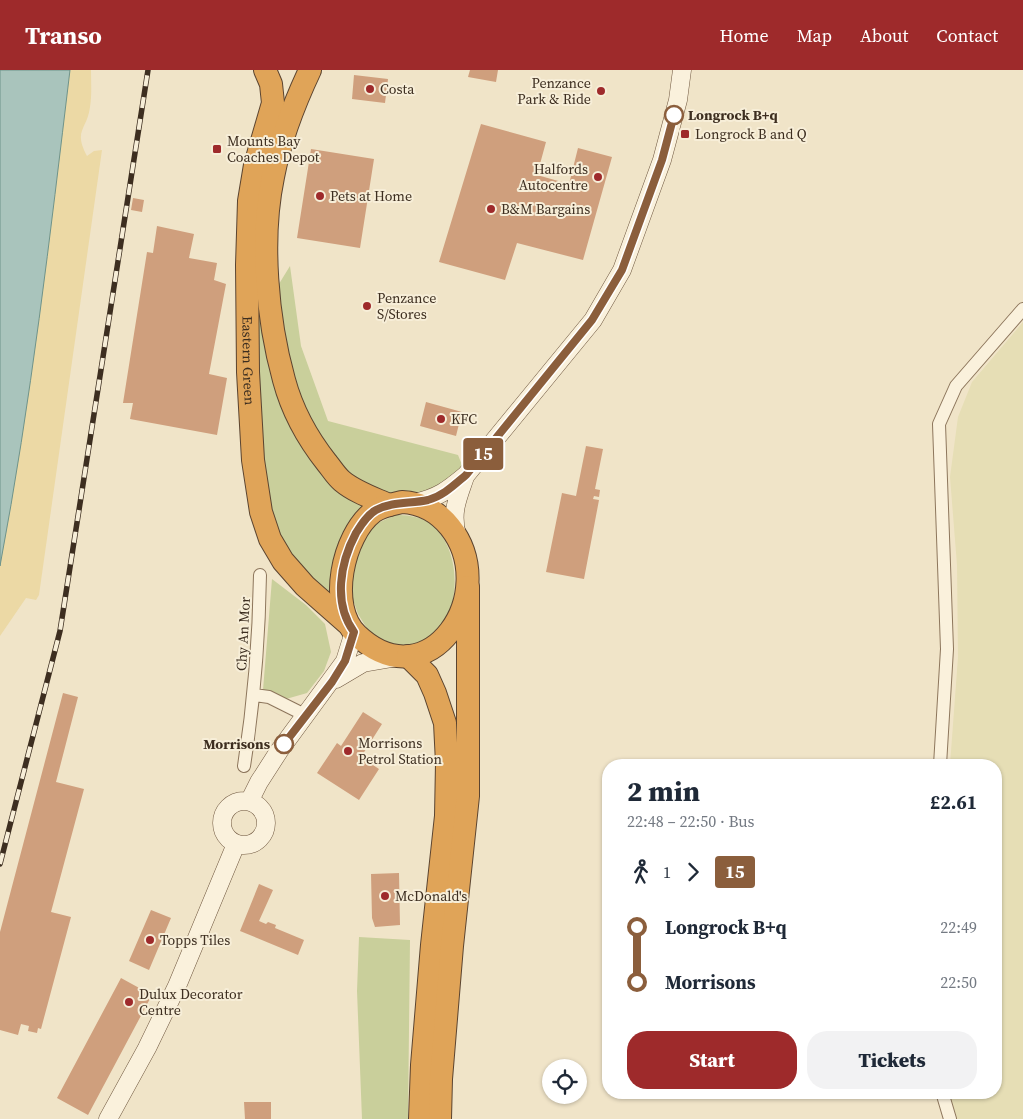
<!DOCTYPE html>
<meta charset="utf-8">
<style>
:root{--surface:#fff;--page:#f2f2f3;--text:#1f2937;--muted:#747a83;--accent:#9e2a2b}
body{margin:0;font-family:"Source Serif 4",serif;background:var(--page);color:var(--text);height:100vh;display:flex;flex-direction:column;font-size:19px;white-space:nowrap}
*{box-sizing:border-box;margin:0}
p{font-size:16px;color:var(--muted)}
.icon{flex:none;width:28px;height:28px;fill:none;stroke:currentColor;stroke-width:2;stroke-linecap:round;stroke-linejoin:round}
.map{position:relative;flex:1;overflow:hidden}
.panel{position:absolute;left:602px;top:689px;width:400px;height:340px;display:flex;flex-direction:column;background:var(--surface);border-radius:20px;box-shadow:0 1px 4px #0004}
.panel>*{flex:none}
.badge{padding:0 10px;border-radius:4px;font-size:18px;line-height:32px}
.fabs{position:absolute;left:542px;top:989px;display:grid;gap:10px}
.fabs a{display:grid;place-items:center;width:45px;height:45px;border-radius:50%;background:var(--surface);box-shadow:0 1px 4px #0004;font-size:25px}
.map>.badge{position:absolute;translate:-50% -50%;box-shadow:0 0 0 2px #fff}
.legs{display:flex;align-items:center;gap:8px;height:55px;padding:0 25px;font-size:16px}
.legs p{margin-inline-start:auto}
.headline{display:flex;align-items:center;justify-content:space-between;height:85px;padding:0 25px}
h1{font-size:28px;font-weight:800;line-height:38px}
.primary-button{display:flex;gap:10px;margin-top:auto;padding:10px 25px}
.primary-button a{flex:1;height:58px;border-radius:20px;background:var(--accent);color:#fff;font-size:20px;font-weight:800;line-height:58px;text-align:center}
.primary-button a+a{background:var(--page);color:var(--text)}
ul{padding:0 25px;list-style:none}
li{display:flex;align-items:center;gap:18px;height:55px;font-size:19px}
li i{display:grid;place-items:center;width:8px;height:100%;margin:0 6px;background:currentColor}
li i::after{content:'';width:12px;height:12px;margin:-6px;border:4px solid;border-radius:50%;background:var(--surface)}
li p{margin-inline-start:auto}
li:first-child i{background:linear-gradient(#0000 50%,currentColor 0)}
li:last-child i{background:linear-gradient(currentColor 50%,#0000 0)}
header{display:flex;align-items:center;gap:30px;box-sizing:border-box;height:70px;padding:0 25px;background:var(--accent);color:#fff}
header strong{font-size:24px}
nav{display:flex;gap:28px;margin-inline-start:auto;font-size:18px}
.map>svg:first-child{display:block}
.farmland{fill:#e6deb5}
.green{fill:#c9cf9b}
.sand{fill:#ecd9a5}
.water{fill:#a9c4bc;stroke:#6f938a}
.building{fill:#cf9f7d}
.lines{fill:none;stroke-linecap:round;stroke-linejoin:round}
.street-casing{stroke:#8d765c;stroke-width:14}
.secondary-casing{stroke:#6f573f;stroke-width:19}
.highway-casing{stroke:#5b4430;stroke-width:24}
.street{stroke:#faf1dc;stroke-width:12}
.secondary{stroke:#faf1dc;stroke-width:18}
.highway{stroke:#e0a458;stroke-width:22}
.rail-casing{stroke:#3d2e20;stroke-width:5.5}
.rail{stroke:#f7eed8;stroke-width:4;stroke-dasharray:11;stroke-linecap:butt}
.line-1-casing{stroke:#fff;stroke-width:11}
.line-1{stroke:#8b5e3c;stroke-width:8}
.poi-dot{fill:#9e2a2b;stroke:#f7eed8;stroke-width:2}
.stop-1-dot{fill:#fff;stroke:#8b5e3c;stroke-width:2.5}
.labels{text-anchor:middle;stroke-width:4;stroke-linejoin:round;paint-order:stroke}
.poi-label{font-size:14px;fill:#3d2e20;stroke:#f7eed8;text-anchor:start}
.stop-label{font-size:14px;font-weight:bold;fill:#3d2e20;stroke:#f7eed8;text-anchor:start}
.street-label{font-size:14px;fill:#3d2e20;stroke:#f7eed8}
</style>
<header>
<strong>Transo</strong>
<nav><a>Home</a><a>Map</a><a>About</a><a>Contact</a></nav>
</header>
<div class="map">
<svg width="1023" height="1049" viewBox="0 0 1023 1049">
<rect width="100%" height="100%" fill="#f0e4c8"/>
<!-- farmland -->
<path class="farmland" d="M1023 252V1049H957L949 1023 996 1022V695H950L958 587 957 495 950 407 958 347 972 312Z"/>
<!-- green -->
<path class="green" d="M290 196 301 276 328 351 458 385 466 405 445 422 374 441 342 528 305 516 261 442 258 248Z
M396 445C406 445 417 446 426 451 461 471 464 538 435 564 428 571 412 574 403 578L376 568 366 557 358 544 352 527 353 494 362 473 375 454Z
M272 509 306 535 325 554 331 582 324 601 307 623 286 629 263 620Z
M359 867 410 870 408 1049H362L357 921Z"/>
<!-- sand -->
<path class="sand" d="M0 0H91C91 12 92 25 90 37 87 60 73 60 87 86L94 81 102 80 39 525 36 530 26 528 0 566Z"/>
<!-- water -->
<path class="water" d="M0 0H70C50 166 31 332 0 496Z"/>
<!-- building -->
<path class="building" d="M470 0H498L496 12 468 7Z
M354 5 388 9 385 33 352 29Z
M481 54 546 72 537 105 569 114 578 78 612 87 583 190 517 173 505 210 439 192Z
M311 79 374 89 360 178 297 168Z
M133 128 144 130 142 142 131 140Z
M157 156 194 164 189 188 217 193 214 210 226 214 209 304 227 308 217 365 130 349 133 333H123L147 182 153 183Z
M426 332 462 342 456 366 420 356Z
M586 376 603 379 595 419 600 420 599 427 594 426 593 429 599 430 584 509 546 502 562 423 576 426Z
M63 623 78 627 56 712 84 719 51 842 71 847 41 959 38 958 37 963 28 961 29 956 21 954 18 965 0 960V862Z
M363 642 382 654 361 687 379 699 359 730 317 703 337 673 341 676Z
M399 803 400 855 375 857 372 848 371 804Z
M259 814 273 820 259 851 266 854 268 852 276 855 275 858 304 870 298 885 240 861Z
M151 840 171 848 149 900 129 891Z
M121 908 152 925 88 1045 57 1028Z
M244 1032H271V1049H245Z"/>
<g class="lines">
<!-- street casing -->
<g class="street-casing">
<path id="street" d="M254 625 269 627 305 645
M940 695 947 579 939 354 956 316 1023 239
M244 696C254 632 259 569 260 505
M942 1022 950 1049"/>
</g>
<!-- secondary casing -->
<g class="secondary-casing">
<path id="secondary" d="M414 433C438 428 448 420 466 405L593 250 622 200 662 90 678 30 682 0
M457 466C451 442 457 430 465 407
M336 609 363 593 398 587
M250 730 259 712 279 681 345 591 354 562
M222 753a22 22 0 1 1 44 0a22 22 0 1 1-44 0Z
M108 1049 147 978 177 916 236 774"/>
</g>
<!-- highway casing -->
<g class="highway-casing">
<g id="highway">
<path id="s1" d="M265 0 271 14 273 33 255 95 249 131 247 195 248 302 253 390 261 442 270 469 283 491 305 516 347 553"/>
<path d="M310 0C294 34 280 70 273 107 260 169 267 249 284 310 292 340 308 369 327 393 332 399 336 406 342 411 355 422 373 428 389 435"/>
<path d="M402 432C421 433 438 442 450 457 502 523 429 633 357 565 327 537 343 465 373 442 381 436 393 434 402 432Z"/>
<path d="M408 586 427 605 435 623 445 653 447 693 446 746 432 875 422 995 420 1049"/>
<path d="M440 1049 441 1009 452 876 468 726V517"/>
</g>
</g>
<!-- street -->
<use href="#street" class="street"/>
<!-- secondary -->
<use href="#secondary" class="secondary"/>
<!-- highway -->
<use href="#highway" class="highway"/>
<!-- rail casing -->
<g class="rail-casing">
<path id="rail" d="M0 794 60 561 148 0"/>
</g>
<!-- rail -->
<use href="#rail" class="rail"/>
</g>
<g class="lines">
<!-- line-1 casing -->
<g class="line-1-casing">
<path id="line-1" d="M284 674 332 612 345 591 354 562C333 533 340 493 356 463 361 455 367 445 376 440 393 431 410 434 428 430 443 426 454 415 466 405L592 250 622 200 662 90 674 45"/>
</g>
<!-- line-1 -->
<use href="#line-1" class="line-1"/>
</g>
<!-- markers -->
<g class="poi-dot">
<circle cx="370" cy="19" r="5"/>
<circle cx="601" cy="21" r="5"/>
<rect x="680" y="59" width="10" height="10" rx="2.5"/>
<rect x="212" y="74" width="10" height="10" rx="2.5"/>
<circle cx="598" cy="107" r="5"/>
<circle cx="320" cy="126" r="5"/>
<circle cx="491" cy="139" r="5"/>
<circle cx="367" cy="236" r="5"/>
<circle cx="441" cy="349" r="5"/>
<circle cx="348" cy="681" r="5"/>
<circle cx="385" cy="826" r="5"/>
<circle cx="150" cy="870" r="5"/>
<circle cx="129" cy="932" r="5"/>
</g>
<g class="stop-1-dot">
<circle cx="674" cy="45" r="9"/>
<circle cx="284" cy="674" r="9"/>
</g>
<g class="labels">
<!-- poi labels -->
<g class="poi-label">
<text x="591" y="18" text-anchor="end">Penzance<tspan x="591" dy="16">Park &amp; Ride</tspan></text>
<text x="380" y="24">Costa</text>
<text x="695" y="69">Longrock B and Q</text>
<text x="227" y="76">Mounts Bay<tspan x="227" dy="16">Coaches Depot</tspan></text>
<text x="588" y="104" text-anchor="end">Halfords<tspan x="588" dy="16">Autocentre</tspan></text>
<text x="330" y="131">Pets at Home</text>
<text x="501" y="144">B&amp;M Bargains</text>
<text x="377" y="233">Penzance<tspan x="377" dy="16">S/Stores</tspan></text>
<text x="451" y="354">KFC</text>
<text x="358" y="678">Morrisons<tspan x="358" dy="16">Petrol Station</tspan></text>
<text x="395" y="831">McDonald's</text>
<text x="160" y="875">Topps Tiles</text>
<text x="139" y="929">Dulux Decorator<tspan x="139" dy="16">Centre</tspan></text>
</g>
<!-- stop labels -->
<g class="stop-label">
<text x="688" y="50">Longrock B+q</text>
<text x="270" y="679" text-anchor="end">Morrisons</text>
</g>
<!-- street labels -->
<g class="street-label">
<text dy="5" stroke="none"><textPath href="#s1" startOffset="295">Eastern Green</textPath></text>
<text transform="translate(243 564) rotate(-87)" y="5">Chy An Mor</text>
</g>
</g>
</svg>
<div class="fabs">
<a><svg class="icon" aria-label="locate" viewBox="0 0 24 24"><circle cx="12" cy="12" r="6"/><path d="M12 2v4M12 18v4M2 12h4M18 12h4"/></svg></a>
</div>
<b class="badge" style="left:483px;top:384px;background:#8b5e3c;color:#fff">15</b>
<section class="panel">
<div class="headline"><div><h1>2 min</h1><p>22:48 – 22:50 · Bus</p></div><b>£2.61</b></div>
<div class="legs"><svg class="icon" aria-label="walk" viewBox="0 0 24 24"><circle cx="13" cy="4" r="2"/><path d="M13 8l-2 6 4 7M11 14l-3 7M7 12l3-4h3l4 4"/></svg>1<svg class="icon" aria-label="forward" viewBox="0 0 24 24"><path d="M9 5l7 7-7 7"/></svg><b class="badge" style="background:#8b5e3c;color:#fff">15</b></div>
<ul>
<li><i style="color:#8b5e3c"></i><b>Longrock B+q</b><p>22:49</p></li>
<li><i style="color:#8b5e3c"></i><b>Morrisons</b><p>22:50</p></li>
</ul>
<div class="primary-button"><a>Start</a><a>Tickets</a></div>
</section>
</div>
